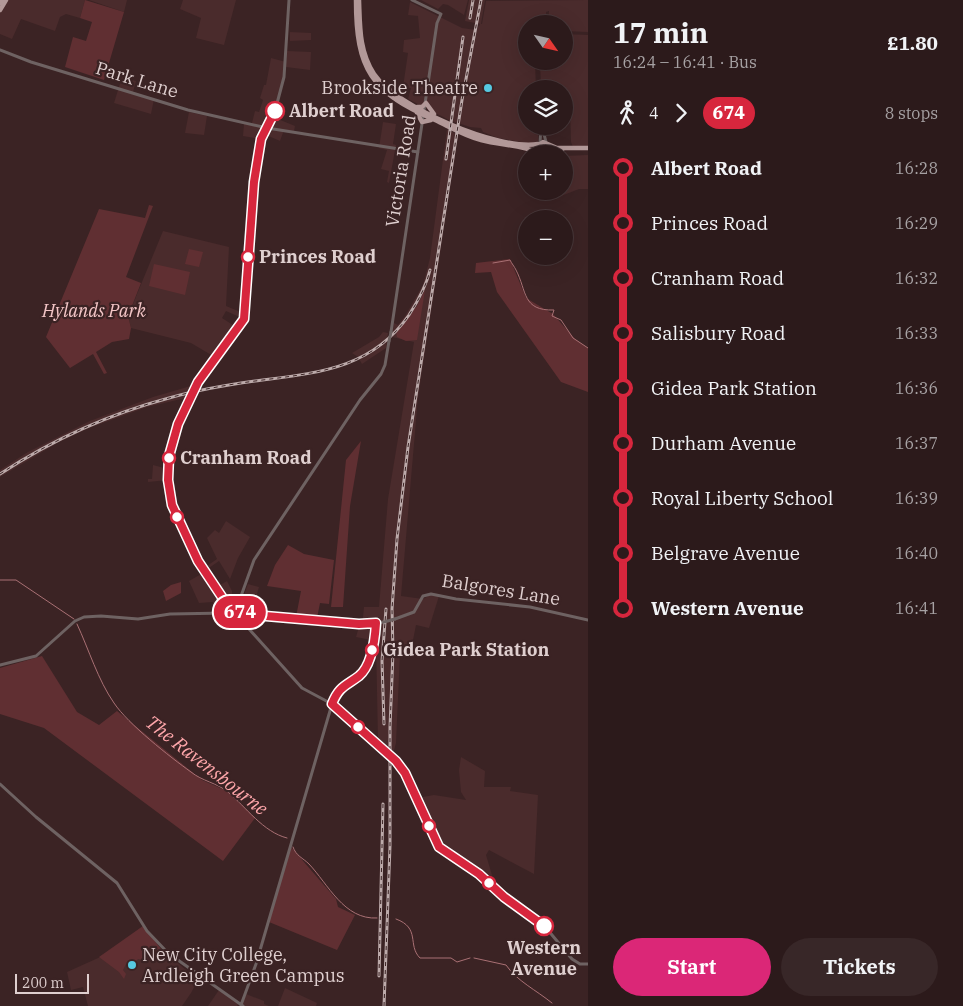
<!DOCTYPE html>
<meta charset="utf-8">
<style>
:root{--surface:#2c1a1b;--page:#382728;--text:#f1f3f6;--muted:#a6a1a3;--line:#48383a;--accent:#db2777}
body{margin:0;font-family:"IBM Plex Serif",serif;background:var(--page);color:var(--text);height:100vh;display:flex;flex-direction:column;font-size:19px;white-space:nowrap}
*{box-sizing:border-box;margin:0}
p{font-size:16px;color:var(--muted)}
.icon{flex:none;width:28px;height:28px;fill:none;stroke:currentColor;stroke-width:2;stroke-linecap:round;stroke-linejoin:round}
.map{position:relative;flex:1;overflow:hidden}
.details{display:flex;flex-direction:column;background:var(--surface);width:375px}
.details>*{flex:none}
.badge{padding:0 10px;border-radius:16px;font-size:18px;line-height:32px}
.needle{width:32px;rotate:124deg}
.fabs{position:absolute;left:518px;top:15px;display:grid;gap:10px}
.fabs a{display:grid;place-items:center;width:55px;height:55px;border-radius:50%;background:var(--surface);box-shadow:0 5px 20px #0002,0 0 0 1px var(--line);font-size:25px}
.scale{position:absolute;left:15px;bottom:12px;width:74px;box-sizing:border-box;padding-left:5px;border:2px solid #dfcfcf;border-top:0;font-size:14px;line-height:18px;white-space:nowrap;color:#dfcfcf;-webkit-text-stroke:4px #3b2324;paint-order:stroke}
.map>.badge{position:absolute;translate:-50% -50%;box-shadow:0 0 0 2px #fff}
.legs{display:flex;align-items:center;gap:8px;height:55px;padding:0 25px;font-size:16px}
.legs p{margin-inline-start:auto}
.headline{display:flex;align-items:center;justify-content:space-between;height:85px;padding:0 25px}
h1{font-size:28px;font-weight:700;line-height:38px}
.button{display:flex;gap:10px;margin-top:auto;padding:10px 25px}
.button a{flex:1;height:58px;border-radius:30px;background:var(--accent);color:#fff;font-size:20px;font-weight:700;line-height:58px;text-align:center}
.button a+a{background:var(--page);color:var(--text)}
ul{padding:0 25px;list-style:none}
li{display:flex;align-items:center;gap:18px;height:55px;font-size:19px}
li i{display:grid;place-items:center;width:8px;height:100%;margin:0 6px;background:currentColor}
li i::after{content:'';width:12px;height:12px;margin:-6px;border:4px solid;border-radius:50%;background:var(--surface)}
li p{margin-inline-start:auto}
li:first-child i{background:linear-gradient(#0000 50%,currentColor 0)}
li:last-child i{background:linear-gradient(currentColor 50%,#0000 0)}
main{display:flex;flex:1;min-height:0}
.map>svg:first-child{display:block}
.built{fill:#4a2b2c}
.green{fill:#602f32}
.lines{fill:none;stroke-linecap:round;stroke-linejoin:round}
.stream{stroke:#a97074;stroke-width:1}
.minor{stroke:#6e6262;stroke-width:3}
.major{stroke:#b29898;stroke-width:4.5}
.rail-casing{stroke:#bcaaaa;stroke-width:3}
.rail{stroke:#3b2324;stroke-width:1;stroke-dasharray:4;stroke-linecap:butt}
.minor-bridge{stroke:#6e6262;stroke-width:3}
.line-1-casing{stroke:#fff;stroke-width:11}
.line-1{stroke:#d7263d;stroke-width:8}
.poi-dot{fill:#56c9e1;stroke:#3b2324;stroke-width:2}
.stop-1-dot{fill:#fff;stroke:#d7263d;stroke-width:2.5}
.labels{text-anchor:middle;stroke-width:4.5;stroke-linejoin:round;paint-order:stroke}
.street-label{font-size:18px;fill:#dfcfcf;stroke:#3b2324}
.poi-label{font-size:18px;fill:#dfcfcf;stroke:#3b2324;text-anchor:end}
.stop-label{font-size:18px;font-weight:bold;fill:#dfcfcf;stroke:#3b2324;text-anchor:start}
.park-label{font-size:18px;font-style:italic;fill:#f3c5c6;stroke:#3b2324}
.water-label{font-size:19px;font-style:italic;fill:#fea6aa;stroke:#3b2324}
</style>
<main>
<div class="map">
<svg width="588" height="1006" viewBox="0 0 588 1006">
<rect width="100%" height="100%" fill="#3b2324"/>
<!-- built -->
<path class="built" d="M8 0H85L80 18 66 14 60 17 55 31 21 19 12 39 0 34V12Z
M89 0H127L124 12Z
M183 0H236L224 45 196 38 201 18 180 9Z
M421 0H468L464 15 448 5 443 4 438 9Z
M469 0H485L481 24H482L486 1 588 0V32L564 31V24H548L549 11 546 12V24H526V61H535L536 89H526V126H538V141L532 144 498 138 483 132 481 128 470 127 449 120 408 99 411 88 403 87 408 53 403 52 404 40 420 38 418 16 408 15 410 2 462 28 476 30 480 24 465 21Z
M290 32 311 33V40L290 41Z
M564 34 588 35V148L573 147 571 142 570 103H564V89H541L540 61H564Z
M287 51 311 52 310 70 286 67 273 117 295 126 294 131 284 130 280 141 264 134 261 139 243 136 244 124 252 123 255 111 259 112 263 100 260 98 264 85H266L271 58 286 62Z
M122 77 136 81 133 92 154 99 151 114 114 103Z
M189 112 207 116 204 135 185 133Z
M383 122 396 124 393 144 396 145 389 183 387 182 389 171 381 169 387 150 379 148Z
M447 129 458 135 418 397 401 596 423 599 432 594 439 596 429 628 416 625 410 655 400 654 396 743 393 754 378 741 376 641 356 637 359 627H362L364 607H379L388 499 414 342 392 337 394 323 398 325 405 316 423 285 430 258Z
M588 155V189H579L561 196 543 199V191H564V156Z
M163 231 229 247 226 306 243 313 242 318 226 311 222 318 236 327 213 356 191 343 131 328 128 316Z
M383 332 388 333 386 348 362 364 358 357 352 353 379 337Z
M201 383 194 396 147 407 89 428 59 442 0 477V470L28 452 90 421 153 397Z
M153 465 168 469V480L148 482V479H152Z
M226 521 250 537 238 558 230 579 219 561 206 570 204 568 217 559 207 538 215 530 219 533Z
M203 573 213 589 227 581 232 591V595L242 600 248 584 259 587 252 612 230 609 227 613 213 612V602L199 603 189 581Z
M461 757 485 771 484 787H511L510 791 538 795 534 874 489 850 486 855 492 875 487 882 439 847 417 798 434 795 466 800 461 792 459 770Z
M143 926 161 949 198 980 191 993 182 1006H88L83 987 71 990 67 972 107 954Z
M285 988 317 1003 316 1006H278Z
M219 990 239 1003 237 1006H208Z
M246 994 264 1001V1004L269 1006H243L241 1005Z"/>
<!-- green -->
<path class="green" d="M85 0 124 12 104 80 65 67 73 37 86 41 92 22 80 18Z
M149 205 153 206 126 277 141 283 128 316 131 328 129 339 112 342 96 352 107 373 104 374 93 354 70 368 46 337 99 209 145 218Z
M189 249 203 252 199 267 185 264Z
M510 259 526 298 553 314 575 339 588 348V392L561 382 497 292 491 272 475 273 476 263Z
M154 264 190 272 185 295 149 286Z
M425 290 417 340 406 341 397 337 396 332 417 306Z
M361 441 350 506 343 607H331L346 460Z
M288 545 304 554 334 560 329 604 320 603 317 618 296 617 301 591 267 586 275 565Z
M181 582V593L166 601 163 591 171 585Z
M42 656 77 712 99 725 117 711 202 780 227 791 255 818 223 861 44 728 0 714V668Z
M291 847 336 899 338 907 355 915 337 950 269 922Z
M143 926 161 949 147 961 138 959 133 964H126L123 970 126 974 124 979 119 972 99 957Z"/>
<g class="lines">
<!-- stream -->
<path class="stream" d="M493 263 510 260C512 264 514 266 516 270 527 291 522 311 554 310L552 316 561 320 573 338 588 348
M0 580H16L74 619
M77 624C89 650 98 680 114 703 128 724 170 757 191 772 202 781 217 783 228 792 246 807 263 832 287 838
M293 847C296 856 303 858 309 864 328 884 344 920 377 918
M396 919C421 928 407 945 420 958H451L457 962 470 958
M474 958 506 965C517 981 536 990 552 1003"/>
<!-- minor -->
<path class="minor" d="M0 50 31 62 188 110 267 128 418 152
M542 126 546 142
M540 143 541 126
M391 332 437 23 441 14 412 0
M198 382 244 319 254 182 261 139 275 111 284 77 289 0
M191 396C183 412 175 428 171 445 155 505 198 563 230 609
M236 610 254 560 360 400 381 374 385 365 389 341
M227 613 231 619H240
M241 614 360 624 384 622
M240 619 302 688 332 704 383 749
M395 619 414 612 423 596 431 594 456 599 530 607 588 620
M0 665 36 656 75 621 84 617 101 616 138 619 170 614 227 613
M390 755 405 773 439 847 479 874 503 897 547 929 572 959 580 964H588
M0 784 36 817 117 883 147 931 168 953 243 1006
M241 1005 256 964 332 704C339 686 346 686 359 676 372 665 375 639 376 623"/>
<!-- major -->
<path class="major" d="M356 0C356 70 371 92 435 120 450 127 465 136 481 140 499 145 520 145 537 152
M359 0C360 26 359 51 374 74 396 107 499 151 538 144
M0 3 2 0
M0 10 6 0
M417 107H422L426 103 434 114
M417 113 422 122 431 120
M537 146 543 142 557 148H588
M546 154 562 150"/>
<!-- rail casing -->
<g class="rail-casing">
<path id="rail" d="M470 18 473 0
M446 159 463 37
M0 474C52 440 109 414 169 398 197 390 226 385 255 381 315 373 371 370 409 315 418 301 426 287 430 270
M384 724 382 661 386 609
M379 976 383 804
M384 1006 390 846V727L393 652 392 609 397 539 408 447 462 100 481 0"/>
</g>
<!-- rail -->
<use href="#rail" class="rail"/>
<!-- minor-bridge -->
<path class="minor-bridge" d="M389 341 391 332
M191 396 198 382
M384 622 395 619
M383 749 390 755"/>
</g>
<g class="lines">
<!-- line-1 casing -->
<g class="line-1-casing">
<path id="line-1" d="M275 111 261 139 254 182 244 319 198 382 178 424 169 456 168 480 172 505 198 561 230 609 238 611 241 614 359 624 376 623C375 639 372 665 359 676 346 686 339 686 332 704L396 761 405 773 439 847 479 874 504 897 544 926"/>
</g>
<!-- line-1 -->
<use href="#line-1" class="line-1"/>
</g>
<!-- markers -->
<g class="poi-dot">
<circle cx="488" cy="88" r="5"/>
<circle cx="132" cy="965" r="5"/>
</g>
<g class="stop-1-dot">
<circle cx="275" cy="111" r="9"/>
<circle cx="248" cy="257" r="6"/>
<circle cx="169" cy="458" r="6"/>
<circle cx="177" cy="517" r="6"/>
<circle cx="372" cy="650" r="6"/>
<circle cx="358" cy="727" r="6"/>
<circle cx="429" cy="826" r="6"/>
<circle cx="489" cy="883" r="6"/>
<circle cx="544" cy="926" r="9"/>
</g>
<g class="labels">
<!-- street labels -->
<g class="street-label">
<text transform="translate(137 80) rotate(17)" y="6">Park Lane</text>
<text transform="translate(401 171) rotate(-81)" y="6">Victoria Road</text>
<text transform="translate(501 590) rotate(9)" y="6">Balgores Lane</text>
</g>
<!-- poi labels -->
<g class="poi-label">
<text x="478" y="94">Brookside Theatre</text>
<text x="142" y="961" text-anchor="start">New City College,<tspan x="142" dy="21">Ardleigh Green Campus</tspan></text>
</g>
<!-- stop labels -->
<g class="stop-label">
<text x="289" y="117">Albert Road</text>
<text x="259" y="263">Princes Road</text>
<text x="180" y="464">Cranham Road</text>
<text x="383" y="656">Gidea Park Station</text>
<text x="544" y="954" text-anchor="middle">Western<tspan x="544" dy="21">Avenue</tspan></text>
</g>
<!-- park labels -->
<g class="park-label">
<text x="94" y="317">Hylands Park</text>
</g>
<!-- water labels -->
<g class="water-label">
<text transform="translate(207 765) rotate(38)" y="7">The Ravensbourne</text>
</g>
</g>
</svg>
<div class="fabs">
<a><svg class="needle" viewBox="-14 -14 28 28"><path d="M0-13l5 13h-10z" fill="#e53935"/><path d="M0 13l5-13h-10z" fill="#a6a1a3"/></svg></a>
<a><svg class="icon" aria-label="layers" viewBox="0 0 24 24"><path d="M12 4l9 5-9 5-9-5zM3 14l9 5 9-5"/></svg></a>
<a>+</a>
<a>−</a>
</div>
<div class="scale">200 m</div>
<b class="badge" style="left:240px;top:612px;background:#d7263d;color:#fff">674</b>
</div>
<section class="details">
<div class="headline"><div><h1>17 min</h1><p>16:24 – 16:41 · Bus</p></div><b>£1.80</b></div>
<div class="legs"><svg class="icon" aria-label="walk" viewBox="0 0 24 24"><circle cx="13" cy="4" r="2"/><path d="M13 8l-2 6 4 7M11 14l-3 7M7 12l3-4h3l4 4"/></svg>4<svg class="icon" aria-label="forward" viewBox="0 0 24 24"><path d="M9 5l7 7-7 7"/></svg><b class="badge" style="background:#d7263d;color:#fff">674</b><p>8 stops</p></div>
<ul>
<li><i style="color:#d7263d"></i><b>Albert Road</b><p>16:28</p></li>
<li><i style="color:#d7263d"></i><span>Princes Road</span><p>16:29</p></li>
<li><i style="color:#d7263d"></i><span>Cranham Road</span><p>16:32</p></li>
<li><i style="color:#d7263d"></i><span>Salisbury Road</span><p>16:33</p></li>
<li><i style="color:#d7263d"></i><span>Gidea Park Station</span><p>16:36</p></li>
<li><i style="color:#d7263d"></i><span>Durham Avenue</span><p>16:37</p></li>
<li><i style="color:#d7263d"></i><span>Royal Liberty School</span><p>16:39</p></li>
<li><i style="color:#d7263d"></i><span>Belgrave Avenue</span><p>16:40</p></li>
<li><i style="color:#d7263d"></i><b>Western Avenue</b><p>16:41</p></li>
</ul>
<div class="button"><a>Start</a><a>Tickets</a></div>
</section>
</main>
